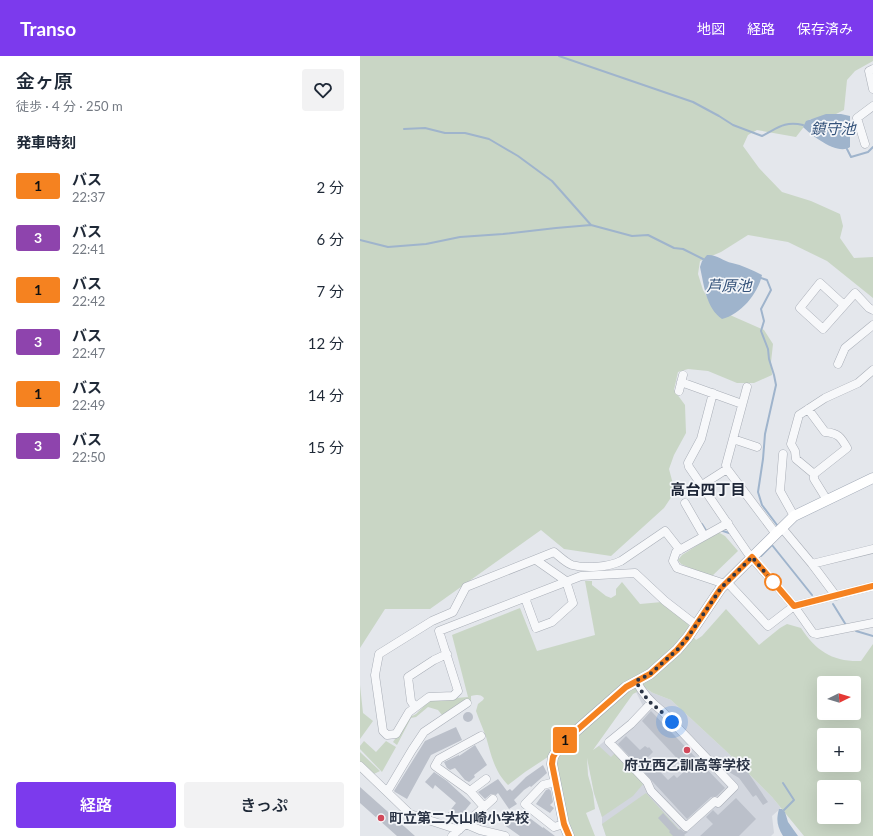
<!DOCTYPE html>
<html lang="ja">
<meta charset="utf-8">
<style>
:root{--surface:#fff;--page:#f2f2f3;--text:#1f2937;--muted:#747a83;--accent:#7c3aed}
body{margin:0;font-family:Lato,"Noto Sans JP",sans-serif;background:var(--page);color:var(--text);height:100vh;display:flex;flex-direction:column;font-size:15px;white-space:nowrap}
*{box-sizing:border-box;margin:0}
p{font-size:13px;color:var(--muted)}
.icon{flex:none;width:22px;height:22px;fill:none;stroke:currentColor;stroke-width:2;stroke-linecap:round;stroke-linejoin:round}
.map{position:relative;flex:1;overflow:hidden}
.drawer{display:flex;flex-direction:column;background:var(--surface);width:360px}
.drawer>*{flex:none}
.badge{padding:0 8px;border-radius:3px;font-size:14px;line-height:26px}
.needle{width:26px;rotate:85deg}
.fabs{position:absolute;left:457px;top:620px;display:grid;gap:8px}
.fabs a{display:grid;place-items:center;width:44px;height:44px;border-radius:4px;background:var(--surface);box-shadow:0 4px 16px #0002;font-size:20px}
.you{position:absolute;width:20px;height:20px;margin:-10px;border:3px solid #fff;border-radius:50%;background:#1a73e8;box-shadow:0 0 0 6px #1a73e833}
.map>.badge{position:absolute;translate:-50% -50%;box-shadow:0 0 0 2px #fff}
h2{padding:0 16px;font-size:15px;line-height:36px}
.round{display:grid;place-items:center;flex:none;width:42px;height:42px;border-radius:4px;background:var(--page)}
.head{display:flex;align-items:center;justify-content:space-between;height:68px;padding:0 16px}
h1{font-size:19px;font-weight:600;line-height:30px}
.primary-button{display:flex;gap:8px;margin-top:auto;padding:8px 16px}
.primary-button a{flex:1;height:46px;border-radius:4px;background:var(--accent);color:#fff;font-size:16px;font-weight:600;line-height:46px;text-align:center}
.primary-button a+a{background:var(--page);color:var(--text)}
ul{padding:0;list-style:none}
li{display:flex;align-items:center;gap:12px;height:52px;padding:0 16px}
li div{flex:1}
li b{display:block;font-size:15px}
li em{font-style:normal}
li .badge{min-width:44px;font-weight:700;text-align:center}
header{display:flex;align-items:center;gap:24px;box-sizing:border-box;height:56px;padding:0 20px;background:var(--accent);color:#fff}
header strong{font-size:19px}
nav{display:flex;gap:22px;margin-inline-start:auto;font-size:14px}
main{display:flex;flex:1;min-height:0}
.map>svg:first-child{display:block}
.built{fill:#d2d6de}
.green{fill:#c9d6c5;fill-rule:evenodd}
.water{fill:#9fb4cc}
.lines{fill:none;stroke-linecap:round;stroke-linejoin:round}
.stream{stroke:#9fb4cc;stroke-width:2}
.building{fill:#bbc0ca}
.minor-casing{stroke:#a9aeb7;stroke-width:9}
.major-casing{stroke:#a3abb8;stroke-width:11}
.minor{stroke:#f7f8fa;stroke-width:8}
.major{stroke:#fff;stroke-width:10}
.line-casing{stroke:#fff;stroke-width:9}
.line{stroke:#f58220;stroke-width:6}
.walk{stroke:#2b3445;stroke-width:4;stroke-dasharray:0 7.2}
.stop-dot{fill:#fff;stroke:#f58220;stroke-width:2}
.poi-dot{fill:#d1495b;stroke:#f4f6f9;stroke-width:1.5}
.labels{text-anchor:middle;stroke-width:3.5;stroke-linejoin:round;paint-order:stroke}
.poi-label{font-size:14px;font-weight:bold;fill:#2b3445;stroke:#f4f6f9}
.water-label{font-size:15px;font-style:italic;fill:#34527a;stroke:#f4f6f9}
.neighbourhood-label{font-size:15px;font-weight:bold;fill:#1d2536;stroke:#f4f6f9}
</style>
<header>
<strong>Transo</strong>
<nav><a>地図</a><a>経路</a><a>保存済み</a></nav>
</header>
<main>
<section class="drawer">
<div class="head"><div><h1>金ヶ原</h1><p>徒歩 · 4 分 · 250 m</p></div><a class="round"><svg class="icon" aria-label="heart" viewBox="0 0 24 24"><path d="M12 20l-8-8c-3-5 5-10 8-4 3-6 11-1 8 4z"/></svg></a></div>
<h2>発車時刻</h2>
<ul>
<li><span class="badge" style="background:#f58220;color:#111">1</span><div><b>バス</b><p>22:37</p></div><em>2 分</em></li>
<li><span class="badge" style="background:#8e44ad;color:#fff">3</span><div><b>バス</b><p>22:41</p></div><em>6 分</em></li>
<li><span class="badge" style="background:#f58220;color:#111">1</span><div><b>バス</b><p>22:42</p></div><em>7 分</em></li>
<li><span class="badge" style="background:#8e44ad;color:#fff">3</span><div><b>バス</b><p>22:47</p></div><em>12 分</em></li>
<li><span class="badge" style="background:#f58220;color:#111">1</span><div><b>バス</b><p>22:49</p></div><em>14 分</em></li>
<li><span class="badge" style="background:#8e44ad;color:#fff">3</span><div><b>バス</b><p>22:50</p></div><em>15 分</em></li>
</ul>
<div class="primary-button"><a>経路</a><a>きっぷ</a></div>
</section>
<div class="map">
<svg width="513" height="780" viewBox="0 0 513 780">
<rect width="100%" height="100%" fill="#e4e7ec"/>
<!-- built -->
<path class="built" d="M285 632 293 637 311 644 367 696 412 741 421 752 412 760 414 777 411 780H246L242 768V761L234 737 228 703 229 698 284 652 276 636Z"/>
<!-- green -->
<path class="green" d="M0 0H513V5L495 15 487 24 484 54 468 62 450 63 436 81 397 74 388 79 383 90 399 112 422 136 451 145 480 158 483 170 480 182 494 202 513 201V242L467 205 428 186 388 179 361 196 340 205 338 218 343 234 354 252 404 274 413 288 411 306 412 319 394 327H377L348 315 328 313 318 316 314 334 325 349 326 377 314 399 309 413 314 432 312 440 304 452 251 500 204 493 181 474 70 553H25L0 592Z
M358 476 365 480 378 495 351 521 321 508 318 504 322 499Z
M225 525H232V529L246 540 251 542 256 539V533L262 526 280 548 302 546 328 567 329 570 327 574 336 584 342 580 366 553 399 589 420 572 427 568 441 572C456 595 473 606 501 605L513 588V780H444L412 741 367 696 311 644 293 637 285 632 273 638 233 694 239 690 251 701 255 697 284 727 273 740 242 761 234 737 227 702 228 719 233 737 235 753 226 757 235 780H213C207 763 204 745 200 728 198 717 198 707 194 697L165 716 148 729C134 715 131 698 126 681 123 672 119 664 116 655L118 648 123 644 124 642C120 638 117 639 111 640V648L86 660 82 659 78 654 68 651 56 661 51 662 37 689 33 686 50 661 56 658 70 644 108 641 92 579 160 552 177 595 235 579ZM464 627H494V657H464ZM464 679H494V709H464ZM464 731H494V761H464Z
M0 629 3 657 13 665 0 683Z
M4 685 16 696 26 685 36 691 22 716 0 693V690Z
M0 696 20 715 10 720 0 713Z
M286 737 325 780H246L242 768Z"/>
<!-- water -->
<path class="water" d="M466 58H481L490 60V91C478 100 451 79 443 71L446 65Z
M347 199C356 198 363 205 372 207 382 209 392 214 402 219 398 238 380 259 362 263 346 252 344 229 340 211L342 205Z
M419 753H422L425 756 428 766 438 780H423C417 770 416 764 419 753Z"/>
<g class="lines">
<!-- stream -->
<path class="stream" d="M199 0 333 46 359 60 373 69 402 80C418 72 424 65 443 69
M44 73 65 72 85 77H105L129 83 158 100 192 125 231 169
M487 93 491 101 508 96 513 91
M0 184 28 191 66 188 100 181 143 178 196 172 231 169 272 180 288 179 314 192 323 193 343 203
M401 222 407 224 411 234 401 253 404 265 401 275 408 293 409 303 414 319 416 329 405 378 403 403 398 436 402 449 417 469
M342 468 347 476
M360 474 369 477
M401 500 412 489 452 539
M473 548 486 569
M496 575 513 580
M423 727 434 744 424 754"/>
</g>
<!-- building -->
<path class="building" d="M291 655 365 732 357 740 351 741 327 763 258 688 266 680 280 694 285 690 288 692 289 691 293 696 287 702 308 724 314 719 317 722 327 713 282 665Z
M103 661a5 5 0 1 1 10 0a5 5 0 1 1-10 0Z
M96 671 102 684 71 699 47 743 35 736 34 735 45 717 65 685Z
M115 689 127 709 114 719 115 721 109 726 105 724 95 712 90 714 87 712 84 706 99 699V700Z
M366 702 387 715 408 746 403 749 396 739 393 741 379 722 364 713 361 709Z
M183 709 187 717 171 731 170 730 164 734 154 744 157 748 149 753 138 737 136 739 131 738 125 743 118 736 138 723 147 735 150 733 152 735 166 721Z
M74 716 87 725 111 747 98 763 95 760 94 762 88 757 96 747 75 729 73 733 65 726Z
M0 731 55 780H37L0 747Z
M189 733 191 735 193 746 190 749 194 752 190 757 176 748 186 734Z
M376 742 396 763 379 780H340L353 768 346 761 353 754 358 759Z
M163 757 183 772V771L195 780H160L143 768 149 759 157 764Z
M303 757 319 774 320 773 324 776H328L324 779 325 780H313L309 776 310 775 298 762Z"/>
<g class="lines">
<!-- minor casing -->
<g class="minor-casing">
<path id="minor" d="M513 13 509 15 513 33
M505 88 497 62 513 50
M484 249 460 227 440 252 463 273 495 237 509 252 513 254
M478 308 485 292 513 269
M321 326 382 348
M387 331 366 409 367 413 416 478
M319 335 323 319
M353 337 341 383 328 407 329 411 387 496 434 550 453 577 457 578 513 567
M448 353 465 376C478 377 481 381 487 392L454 418
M373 383 397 391
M423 398 420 435 434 460
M342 429 367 413
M467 444 454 423V418L436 403 435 395 431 388 439 359 465 342 498 327 513 314
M325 447 344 480
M422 472 452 508 476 540
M320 494 305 475 261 505C248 511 227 513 212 509 206 507 199 500 194 496L106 531 93 556 72 565 19 598 15 619 23 675 27 679 36 678 49 656 69 641 93 640 98 635 79 575 221 520 275 517 305 545 336 569
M452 508 513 493
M367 526 408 570 434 550 513 530
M365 528 317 512 313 505 316 496 368 467
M165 542 176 572 192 566 213 547 206 525 176 504
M276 625C283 638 290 646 302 655L374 731 358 747 355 745 326 771 291 735 287 726 249 686 271 668 291 647
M55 651 51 645 48 621 74 604 87 598
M121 680 79 703 75 710 110 735 124 751
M0 710 50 758 99 774
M195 726 183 729 165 748 194 771 204 768
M110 735 126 723
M27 736 52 694 64 676 107 647
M106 768 120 774 145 780
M92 780 133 743"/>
</g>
<!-- major casing -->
<g class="major-casing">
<path id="major" d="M209 780 204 768 192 708 193 701 200 689 266 631 290 618 317 594 328 581 361 532 434 460 513 422"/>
</g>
<!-- minor -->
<use href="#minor" class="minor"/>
<!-- major -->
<use href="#major" class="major"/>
</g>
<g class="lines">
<!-- line casing -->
<g class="line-casing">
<path id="line" d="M209 780 204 768 192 708 193 701 200 689 266 631 290 618 317 594 328 581 361 532 392 501 434 550 513 530"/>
</g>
<!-- line -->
<use href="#line" class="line"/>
<!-- walk -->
<path class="walk" d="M312 666C306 659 298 653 291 647 284 640 280 633 276 625L290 618 317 594 328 581 361 532 392 501 413 526"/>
</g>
<!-- markers -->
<circle class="stop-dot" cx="413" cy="526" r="8"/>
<g class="poi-dot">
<circle cx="327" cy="694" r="4"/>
<circle cx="21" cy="762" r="4"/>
</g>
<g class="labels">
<!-- poi labels -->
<g class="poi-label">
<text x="327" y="714">府立西乙訓高等学校</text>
<text x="29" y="767" text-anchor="start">町立第二大山崎小学校</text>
</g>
<!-- water labels -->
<g class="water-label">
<text x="473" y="78">鎮守池</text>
<text x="369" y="235">芦原池</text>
</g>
<!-- neighbourhood labels -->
<g class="neighbourhood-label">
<text x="348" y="439">高台四丁目</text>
</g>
</g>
</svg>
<div class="fabs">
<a><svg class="needle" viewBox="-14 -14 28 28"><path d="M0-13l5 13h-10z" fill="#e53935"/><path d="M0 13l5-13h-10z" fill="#747a83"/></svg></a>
<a>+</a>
<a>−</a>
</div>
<div class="you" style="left:312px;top:666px"></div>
<b class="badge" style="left:205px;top:684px;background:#f58220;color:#111">1</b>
</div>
</main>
